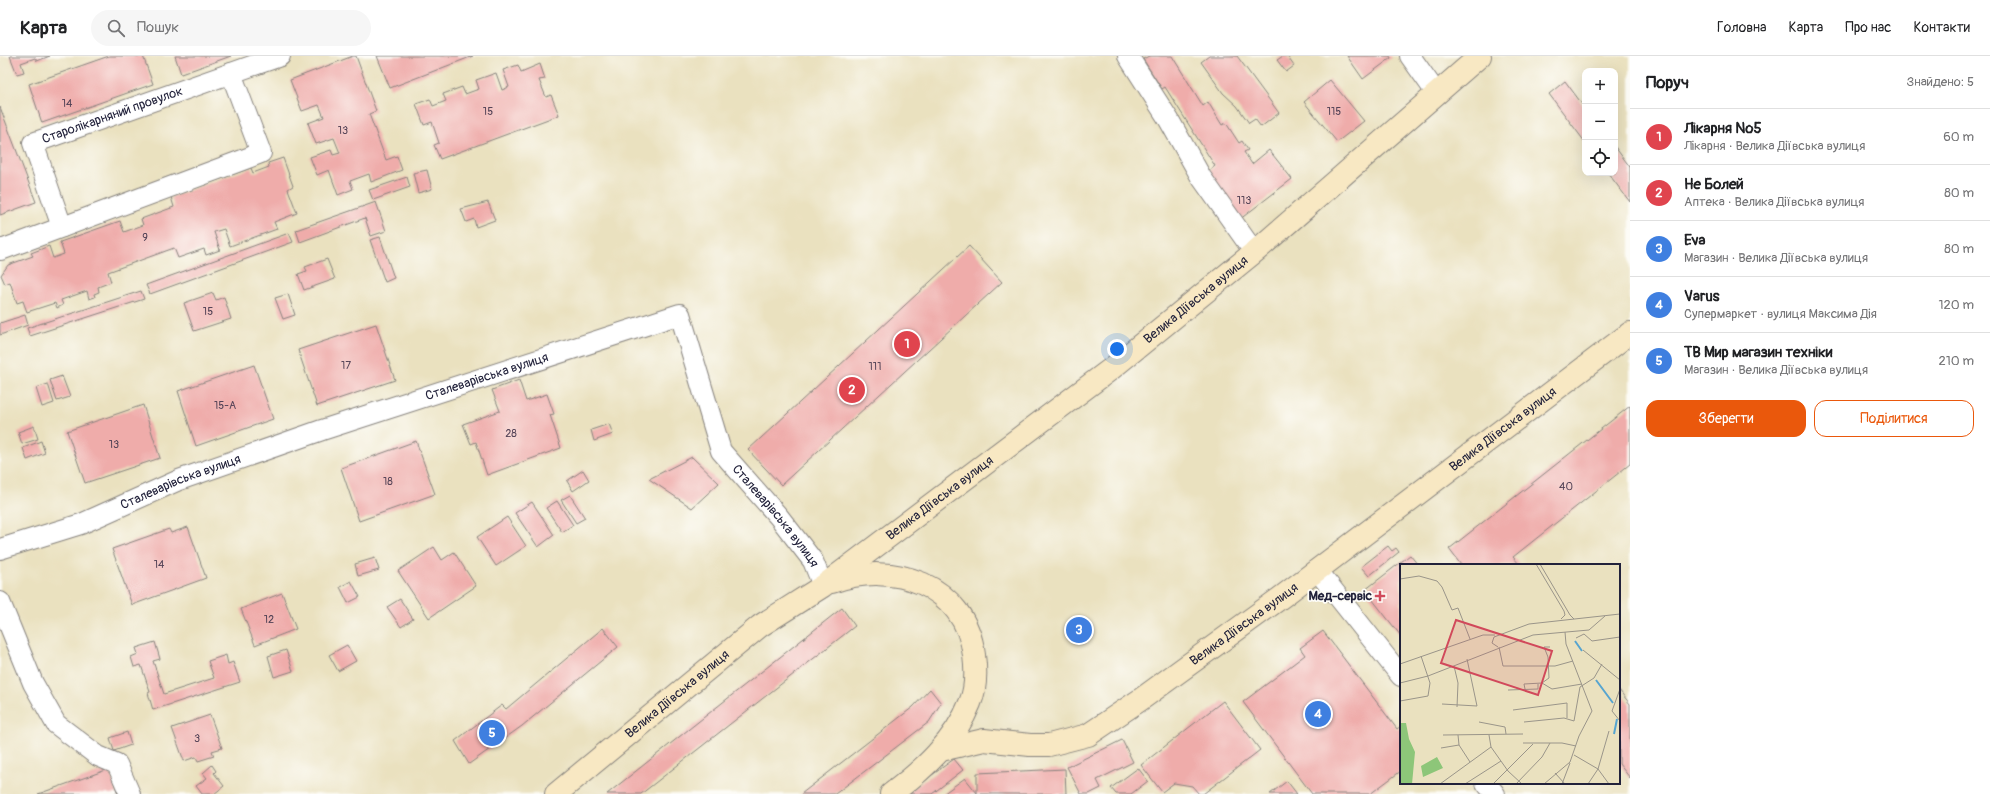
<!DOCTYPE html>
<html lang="uk">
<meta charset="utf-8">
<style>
body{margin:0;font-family:Pangolin,sans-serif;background:#f6f6f6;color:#202124}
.controls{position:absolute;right:12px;top:12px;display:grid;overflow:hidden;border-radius:8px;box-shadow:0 4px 16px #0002}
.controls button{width:36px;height:36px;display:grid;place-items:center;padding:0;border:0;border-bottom:1px solid #e0e0e0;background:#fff;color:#202124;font:20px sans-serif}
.you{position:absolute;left:1117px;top:293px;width:14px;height:14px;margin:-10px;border:3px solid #fff;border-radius:50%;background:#1a73e8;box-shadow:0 0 0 6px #1a73e833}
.badge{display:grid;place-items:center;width:26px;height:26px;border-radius:50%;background:#ea580c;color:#fff;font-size:13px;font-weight:700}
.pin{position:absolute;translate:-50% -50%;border:2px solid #fff;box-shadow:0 1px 4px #0006}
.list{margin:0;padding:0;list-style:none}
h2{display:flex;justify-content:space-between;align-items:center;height:52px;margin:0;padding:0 16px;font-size:17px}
h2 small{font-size:13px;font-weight:400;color:#757577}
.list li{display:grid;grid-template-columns:26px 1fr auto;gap:12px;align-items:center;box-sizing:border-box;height:56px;padding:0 16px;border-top:1px solid #e0e0e0}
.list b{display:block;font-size:15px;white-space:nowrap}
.list p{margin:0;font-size:13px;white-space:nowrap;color:#757577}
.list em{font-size:13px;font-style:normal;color:#757577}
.actions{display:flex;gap:8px;padding:12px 16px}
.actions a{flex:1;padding:9px 0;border:1px solid #ea580c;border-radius:12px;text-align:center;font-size:14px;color:#ea580c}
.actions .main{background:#ea580c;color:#fff}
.icon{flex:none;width:22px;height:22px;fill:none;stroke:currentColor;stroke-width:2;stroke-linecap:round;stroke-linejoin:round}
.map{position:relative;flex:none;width:1630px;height:738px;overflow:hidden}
header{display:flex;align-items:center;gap:24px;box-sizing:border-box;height:56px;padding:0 20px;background:#fff;border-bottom:1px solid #e0e0e0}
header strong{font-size:19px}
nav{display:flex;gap:22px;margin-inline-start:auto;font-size:14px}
.search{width:280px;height:36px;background:#f6f6f6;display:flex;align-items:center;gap:10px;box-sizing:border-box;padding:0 14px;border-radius:22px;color:#757577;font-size:15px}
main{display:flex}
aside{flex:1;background:#fff}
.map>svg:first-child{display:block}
.building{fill:#efacaa}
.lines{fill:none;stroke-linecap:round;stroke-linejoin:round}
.street-casing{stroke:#86827d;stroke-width:22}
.secondary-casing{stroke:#86827d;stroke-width:24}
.street{stroke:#fff;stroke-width:20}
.secondary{stroke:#f8e8c3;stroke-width:22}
.poi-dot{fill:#d1495b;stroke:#fdfcf7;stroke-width:1.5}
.labels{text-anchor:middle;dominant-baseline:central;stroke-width:3.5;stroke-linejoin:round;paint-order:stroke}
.number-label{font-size:11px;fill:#554457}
.street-label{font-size:13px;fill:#22223b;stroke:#fdfcf7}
.poi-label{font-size:13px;font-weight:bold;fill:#22223b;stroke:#fdfcf7;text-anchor:end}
.inset-river{fill:none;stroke:#57a5d0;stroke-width:2}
.inset-road{fill:none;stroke:#9a958a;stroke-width:1}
.view{fill:#d1495b;fill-opacity:0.15;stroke:#d1495b;stroke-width:2}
.inset-edge{fill:none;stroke:#22223b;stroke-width:2}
</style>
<header>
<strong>Карта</strong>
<div class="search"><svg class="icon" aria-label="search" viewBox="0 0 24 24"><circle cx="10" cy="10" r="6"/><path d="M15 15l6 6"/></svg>Пошук</div>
<nav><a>Головна</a><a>Карта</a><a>Про нас</a><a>Контакти</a></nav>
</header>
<main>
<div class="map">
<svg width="1630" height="738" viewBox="0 0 1630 738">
<rect width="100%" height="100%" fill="#fdfcf7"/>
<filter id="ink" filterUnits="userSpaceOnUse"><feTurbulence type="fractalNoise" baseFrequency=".025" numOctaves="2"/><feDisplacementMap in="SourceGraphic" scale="8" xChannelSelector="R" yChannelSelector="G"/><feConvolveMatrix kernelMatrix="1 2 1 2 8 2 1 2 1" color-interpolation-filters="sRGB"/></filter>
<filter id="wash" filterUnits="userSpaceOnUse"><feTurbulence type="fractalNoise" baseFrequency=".012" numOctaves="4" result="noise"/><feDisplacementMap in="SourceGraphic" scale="16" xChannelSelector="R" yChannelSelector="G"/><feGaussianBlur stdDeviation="0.9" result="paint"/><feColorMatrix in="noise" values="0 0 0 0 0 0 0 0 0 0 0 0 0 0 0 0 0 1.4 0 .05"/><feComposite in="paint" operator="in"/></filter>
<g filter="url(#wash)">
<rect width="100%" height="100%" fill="#eae1bf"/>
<g id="blocks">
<!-- building -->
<g class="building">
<path d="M 10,0 L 50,0 L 37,5 L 35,2 L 21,7 L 24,16 L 17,18 Z"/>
<path d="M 109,0 L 143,0 L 153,28 L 42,67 L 29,28 Z"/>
<path d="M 175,0 L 231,0 L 181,18 Z"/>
<path d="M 353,0 L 356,0 L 376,55 L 369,58 L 386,104 L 397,100 L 402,114 L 371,126 L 369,118 L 350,125 L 353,133 L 338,139 L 329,114 L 317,119 L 310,101 L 331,94 L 333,99 L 340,97 L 334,82 L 316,88 L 308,67 L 324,61 L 319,49 L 302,55 L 290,24 Z"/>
<path d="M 377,0 L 473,0 L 390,32 Z"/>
<path d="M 1149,0 L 1172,0 L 1203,50 L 1208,46 L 1222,69 L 1226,67 L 1239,87 L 1242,85 L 1248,94 L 1244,96 L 1252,108 L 1269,94 L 1292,123 L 1239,164 L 1204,119 L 1215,110 L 1165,31 L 1162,33 L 1143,3 Z"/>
<path d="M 1209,0 L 1237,0 L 1279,57 L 1261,71 L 1255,63 L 1249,67 L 1237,50 L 1223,37 L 1201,6 Z"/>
<path d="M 1283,0 L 1287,0 L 1294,10 L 1286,16 L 1277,4 Z"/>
<path d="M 1347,0 L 1390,0 L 1391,2 L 1363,23 Z"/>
<path d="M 540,8 L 545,23 L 539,24 L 546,41 L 551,39 L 559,59 L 440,103 L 434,89 L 439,87 L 432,66 L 424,69 L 416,48 L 430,43 L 433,50 L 446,45 L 443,38 L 462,31 L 465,38 L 479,33 L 476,24 L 496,17 L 502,34 L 509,31 L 503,14 L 518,9 L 521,16 Z"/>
<path d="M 1330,24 L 1364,65 L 1337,86 L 1304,46 Z"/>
<path d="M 1565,25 L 1585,52 L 1585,86 L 1549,38 Z"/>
<path d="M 0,51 L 36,146 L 0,159 Z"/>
<path d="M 1615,91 L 1630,111 L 1630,146 L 1608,117 L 1615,117 Z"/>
<path d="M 283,102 L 293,130 L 288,133 L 297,157 L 274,166 L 277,173 L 230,190 L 224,173 L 214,176 L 220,194 L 206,199 L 204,193 L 178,202 L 174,192 L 108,216 L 111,226 L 98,231 L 99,236 L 94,238 L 95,241 L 89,243 L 87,235 L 61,244 L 63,249 L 57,252 L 55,247 L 27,256 L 23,245 L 17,247 L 10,226 L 5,228 L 1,219 L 8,209 L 33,200 L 31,197 L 49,190 L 53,202 L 64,198 L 60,186 L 120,165 L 124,176 L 143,169 L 141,163 L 174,151 L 171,141 L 251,112 L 253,117 L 269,111 L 268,107 Z"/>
<path d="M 427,114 L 432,133 L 418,137 L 413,117 Z"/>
<path d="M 407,121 L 410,131 L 373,144 L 369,134 Z"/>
<path d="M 376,146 L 386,175 L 371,180 L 365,162 L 300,186 L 296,174 Z"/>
<path d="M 488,146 L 495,164 L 476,171 L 474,163 L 466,166 L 461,153 Z"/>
<path d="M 289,177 L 293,186 L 150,238 L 146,229 Z"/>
<path d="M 380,181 L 394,222 L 385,226 L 370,184 Z"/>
<path d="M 969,190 L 1002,226 L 781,429 L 748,394 Z"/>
<path d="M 327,203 L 335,223 L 304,234 L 298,218 L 307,215 L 305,211 Z"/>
<path d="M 141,235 L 144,243 L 30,280 L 27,272 Z"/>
<path d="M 213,237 L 216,244 L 224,241 L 231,263 L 194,275 L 184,247 Z"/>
<path d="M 288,238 L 295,259 L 283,263 L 275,242 Z"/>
<path d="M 25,259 L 28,269 L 0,279 L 0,267 Z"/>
<path d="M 376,268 L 395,324 L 317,350 L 298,294 Z"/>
<path d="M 254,309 L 273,363 L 196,390 L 178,335 Z"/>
<path d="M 62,320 L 70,341 L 57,345 L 50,324 Z"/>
<path d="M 519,324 L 526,345 L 547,338 L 554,358 L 550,359 L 561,392 L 487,419 L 476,386 L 471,388 L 463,368 L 500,355 L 492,334 Z"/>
<path d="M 48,328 L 54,347 L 42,351 L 36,332 Z"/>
<path d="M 143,349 L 160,402 L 85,427 L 67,375 Z"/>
<path d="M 1630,350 L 1630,408 L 1513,501 L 1520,509 L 1461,509 L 1449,493 Z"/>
<path d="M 609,368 L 613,378 L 594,385 L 591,374 Z"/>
<path d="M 34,370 L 38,383 L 22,388 L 18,376 Z"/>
<path d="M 41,385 L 45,397 L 27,404 L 23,392 Z"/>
<path d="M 416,385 L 435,438 L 359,465 L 341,412 Z"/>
<path d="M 692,401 L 719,427 L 692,452 L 649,423 Z"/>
<path d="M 583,414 L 589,424 L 573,435 L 567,425 Z"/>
<path d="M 570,439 L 585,462 L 576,467 L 561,444 Z"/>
<path d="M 557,445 L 573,469 L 562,476 L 546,452 Z"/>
<path d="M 532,446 L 554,479 L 538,491 L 515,457 Z"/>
<path d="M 507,461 L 526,490 L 496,510 L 477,481 Z"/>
<path d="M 188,471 L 206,522 L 132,549 L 112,493 L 169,473 L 171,477 Z"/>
<path d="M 1388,490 L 1392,495 L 1396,492 L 1399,496 L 1369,520 L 1361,511 Z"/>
<path d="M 434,491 L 442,504 L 454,496 L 476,530 L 429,562 L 398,515 Z"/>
<path d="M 1410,499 L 1418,509 L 1401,509 L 1401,580 L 1365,534 Z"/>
<path d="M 375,502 L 379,514 L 358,520 L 355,508 Z"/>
<path d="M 351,525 L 360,541 L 348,547 L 340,531 Z"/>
<path d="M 282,537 L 296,573 L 255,589 L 241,553 Z"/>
<path d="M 400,543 L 413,563 L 401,571 L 387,551 Z"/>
<path d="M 842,552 L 855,570 L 641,738 L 607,738 Z"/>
<path d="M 603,572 L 618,591 L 522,670 L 469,708 L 455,685 L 502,649 L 506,653 Z"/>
<path d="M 1323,575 L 1397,673 L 1401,670 L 1401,715 L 1370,738 L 1312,738 L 1243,646 L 1305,599 L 1300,592 Z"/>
<path d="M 155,586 L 160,603 L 153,605 L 164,638 L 214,622 L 208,605 L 226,599 L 228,608 L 233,606 L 240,626 L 153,654 L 148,637 L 150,636 L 141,609 L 134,611 L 131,601 L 138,598 L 136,592 Z"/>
<path d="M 347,589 L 356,605 L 338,615 L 329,599 Z"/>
<path d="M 286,594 L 293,615 L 274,621 L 268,600 Z"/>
<path d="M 930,633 L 941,647 L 929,666 L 835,738 L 801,738 L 913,651 Z"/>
<path d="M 1619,634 L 1630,648 L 1630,722 L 1619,708 Z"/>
<path d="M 1223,645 L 1260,694 L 1203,738 L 1199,738 L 1192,730 L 1174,727 L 1162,736 L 1141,709 Z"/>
<path d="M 210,659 L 222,692 L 212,695 L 214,700 L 198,705 L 196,701 L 184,705 L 172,672 Z"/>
<path d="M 127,676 L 131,689 L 114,695 L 110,682 Z"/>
<path d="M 1122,684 L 1133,706 L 1097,724 L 1101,732 L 1089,738 L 1081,738 L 1067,711 Z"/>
<path d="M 954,703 L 963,714 L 932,738 L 906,738 Z"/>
<path d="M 212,709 L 216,715 L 214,717 L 224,730 L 214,738 L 202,738 L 196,730 L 207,722 L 203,717 Z"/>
<path d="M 1138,712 L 1148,725 L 1131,738 L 1116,738 L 1111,732 Z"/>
<path d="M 109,713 L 118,738 L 38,738 Z"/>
<path d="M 1065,713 L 1066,738 L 943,738 L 965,722 L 977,737 L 977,717 Z"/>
<path d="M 1287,725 L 1297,738 L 1270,738 Z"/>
</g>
</g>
</g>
<g filter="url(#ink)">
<use href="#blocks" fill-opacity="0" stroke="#86827d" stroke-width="1"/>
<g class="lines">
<defs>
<g id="street">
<path d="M 1128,0 L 1169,64 L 1201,121 L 1247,186 L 1257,194"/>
<path d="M 1410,0 L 1437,38"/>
<path id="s1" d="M 62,171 L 33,87 L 280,0"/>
<path d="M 0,193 L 1,194 L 261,97 L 231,17"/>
<path id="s2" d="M 0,493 L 81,468 L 179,424 L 322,374 L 680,258 L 721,395 L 779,461 L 813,505 L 823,530"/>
<path d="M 1317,514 L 1401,620"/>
<path d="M 0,546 L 33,627 L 56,668 L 98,700 L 117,708 L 130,738"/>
<path d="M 1486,727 L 1495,738"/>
</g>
<g id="secondary">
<path d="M 832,526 C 893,504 965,528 974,599 C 976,614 976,633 970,647 C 955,685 923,714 891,738"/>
<path id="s3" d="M 941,694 L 984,684 L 1030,689 L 1049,689 L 1088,679 L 1140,644 L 1283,540 L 1630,277"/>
<path id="s4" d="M 556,738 L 760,570 L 823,530 L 1111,313 L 1257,194 L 1480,0"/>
</g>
</defs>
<!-- street casing -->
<use href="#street" class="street-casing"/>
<!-- secondary casing -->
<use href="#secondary" class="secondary-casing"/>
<!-- street -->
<use href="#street" class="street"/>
<!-- secondary -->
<use href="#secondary" class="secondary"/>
</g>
</g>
<!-- markers -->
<path class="poi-dot" d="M1378 534h4v4h4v4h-4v4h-4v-4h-4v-4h4z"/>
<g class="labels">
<!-- number labels -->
<g class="number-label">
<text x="67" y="47">14</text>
<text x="488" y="55">15</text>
<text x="1334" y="55">115</text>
<text x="343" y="74">13</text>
<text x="1244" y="144">113</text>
<text x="145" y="181">9</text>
<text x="208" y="255">15</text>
<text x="346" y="309">17</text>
<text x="875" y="310">111</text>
<text x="225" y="349">15-А</text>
<text x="511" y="377">28</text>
<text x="114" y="388">13</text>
<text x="388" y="425">18</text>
<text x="1566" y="430">40</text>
<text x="159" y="508">14</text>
<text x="269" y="563">12</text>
<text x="197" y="682">3</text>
</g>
<!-- street labels -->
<g class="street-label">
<text stroke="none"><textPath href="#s1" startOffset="173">Старолікарняний провулок</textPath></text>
<text stroke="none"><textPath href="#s4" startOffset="809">Велика Діївська вулиця</textPath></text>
<text stroke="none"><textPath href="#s2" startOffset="517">Сталеварівська вулиця</textPath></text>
<text stroke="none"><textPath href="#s3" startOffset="665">Велика Діївська вулиця</textPath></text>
<text stroke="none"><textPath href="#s2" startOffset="193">Сталеварівська вулиця</textPath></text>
<text stroke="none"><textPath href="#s4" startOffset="485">Велика Діївська вулиця</textPath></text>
<text stroke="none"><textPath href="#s2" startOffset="948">Сталеварівська вулиця</textPath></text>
<text stroke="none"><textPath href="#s3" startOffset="341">Велика Діївська вулиця</textPath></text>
<text stroke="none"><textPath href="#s4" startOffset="157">Велика Діївська вулиця</textPath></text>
</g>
<!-- poi labels -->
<g class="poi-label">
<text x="1372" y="540">Мед-сервіс</text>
</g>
</g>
<!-- overview -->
<g transform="translate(1400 508)">
<rect width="220" height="220" fill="#eae1bf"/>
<path d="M 0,159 L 6,159 L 9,175 L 15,188 L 12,220 L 0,220 ZM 37,193 L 43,204 L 23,213 L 21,202 Z" fill="#8dc679"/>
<path class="inset-river" d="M 175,77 L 182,87M 196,116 L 213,139M 214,170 L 217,155"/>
<path class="inset-road" d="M 136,0 L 164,47 L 165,51 L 161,55M 140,0 L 170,51 L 174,55M 0,15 L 19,12 L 37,17 L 42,23 L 52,46 L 58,44 L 70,75M 176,74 L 184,70 L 192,77 L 220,73M 98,83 L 92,79 L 94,73 L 129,60 L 220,50M 99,83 L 103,102 L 155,102 L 173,97M 183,86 L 220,116M 0,100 L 83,71 L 95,71M 54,102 L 58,119 L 57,143M 0,119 L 28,112 L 133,71 L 189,66 L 205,52M 142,119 L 149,114 L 148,93 L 144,83 L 150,83M 125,125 L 124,120 L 142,119 L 152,125 L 182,120M 220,125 L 212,147 L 220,157M 108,126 L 138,125 L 138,120M 0,137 L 28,132 L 30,119 L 21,92M 42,140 L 77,142 L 67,95M 113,146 L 167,139 L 167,154M 79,158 L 105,163 L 106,170M 124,158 L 164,154 L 174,157 L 180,123 L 194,114 L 202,100M 43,171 L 123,170M 58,171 L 59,181 L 70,198M 89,171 L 91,183 L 108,207 L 122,220M 123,179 L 162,179 L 176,182M 41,184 L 59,181M 174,191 L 198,205 L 209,220M 155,209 L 165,220M 40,220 L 91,183M 65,220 L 101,197M 93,220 L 133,180M 116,220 L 142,193 L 150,179M 144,220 L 170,198 L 179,172 L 192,147 L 166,80 L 165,68M 162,220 L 170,199M 188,220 L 198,205 L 209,167"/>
<path class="view" d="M 56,56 L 152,87 L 138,131 L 41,99 Z"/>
<rect width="220" height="220" class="inset-edge"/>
</g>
</svg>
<div class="controls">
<button>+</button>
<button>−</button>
<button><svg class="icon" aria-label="locate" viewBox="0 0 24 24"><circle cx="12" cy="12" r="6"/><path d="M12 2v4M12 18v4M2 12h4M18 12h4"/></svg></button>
</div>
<div class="you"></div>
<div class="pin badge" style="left:907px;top:288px;background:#e0444e">1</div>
<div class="pin badge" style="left:852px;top:334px;background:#e0444e">2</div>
<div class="pin badge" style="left:1079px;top:574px;background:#3f7fe0">3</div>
<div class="pin badge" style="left:1318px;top:658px;background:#3f7fe0">4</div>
<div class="pin badge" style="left:492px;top:677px;background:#3f7fe0">5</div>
</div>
<aside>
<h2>Поруч<small>Знайдено: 5</small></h2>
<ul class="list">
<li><span class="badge" style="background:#e0444e">1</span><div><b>Лікарня №5</b><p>Лікарня · Велика Діївська вулиця</p></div><em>60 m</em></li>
<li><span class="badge" style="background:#e0444e">2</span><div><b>Не Болей</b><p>Аптека · Велика Діївська вулиця</p></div><em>80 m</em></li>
<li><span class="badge" style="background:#3f7fe0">3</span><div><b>Eva</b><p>Магазин · Велика Діївська вулиця</p></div><em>80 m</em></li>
<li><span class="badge" style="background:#3f7fe0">4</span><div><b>Varus</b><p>Супермаркет · вулиця Максима Дія</p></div><em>120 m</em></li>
<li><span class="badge" style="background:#3f7fe0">5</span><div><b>ТВ Мир магазин техніки</b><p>Магазин · Велика Діївська вулиця</p></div><em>210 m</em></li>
</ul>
<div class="actions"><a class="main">Зберегти</a><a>Поділитися</a></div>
</aside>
</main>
